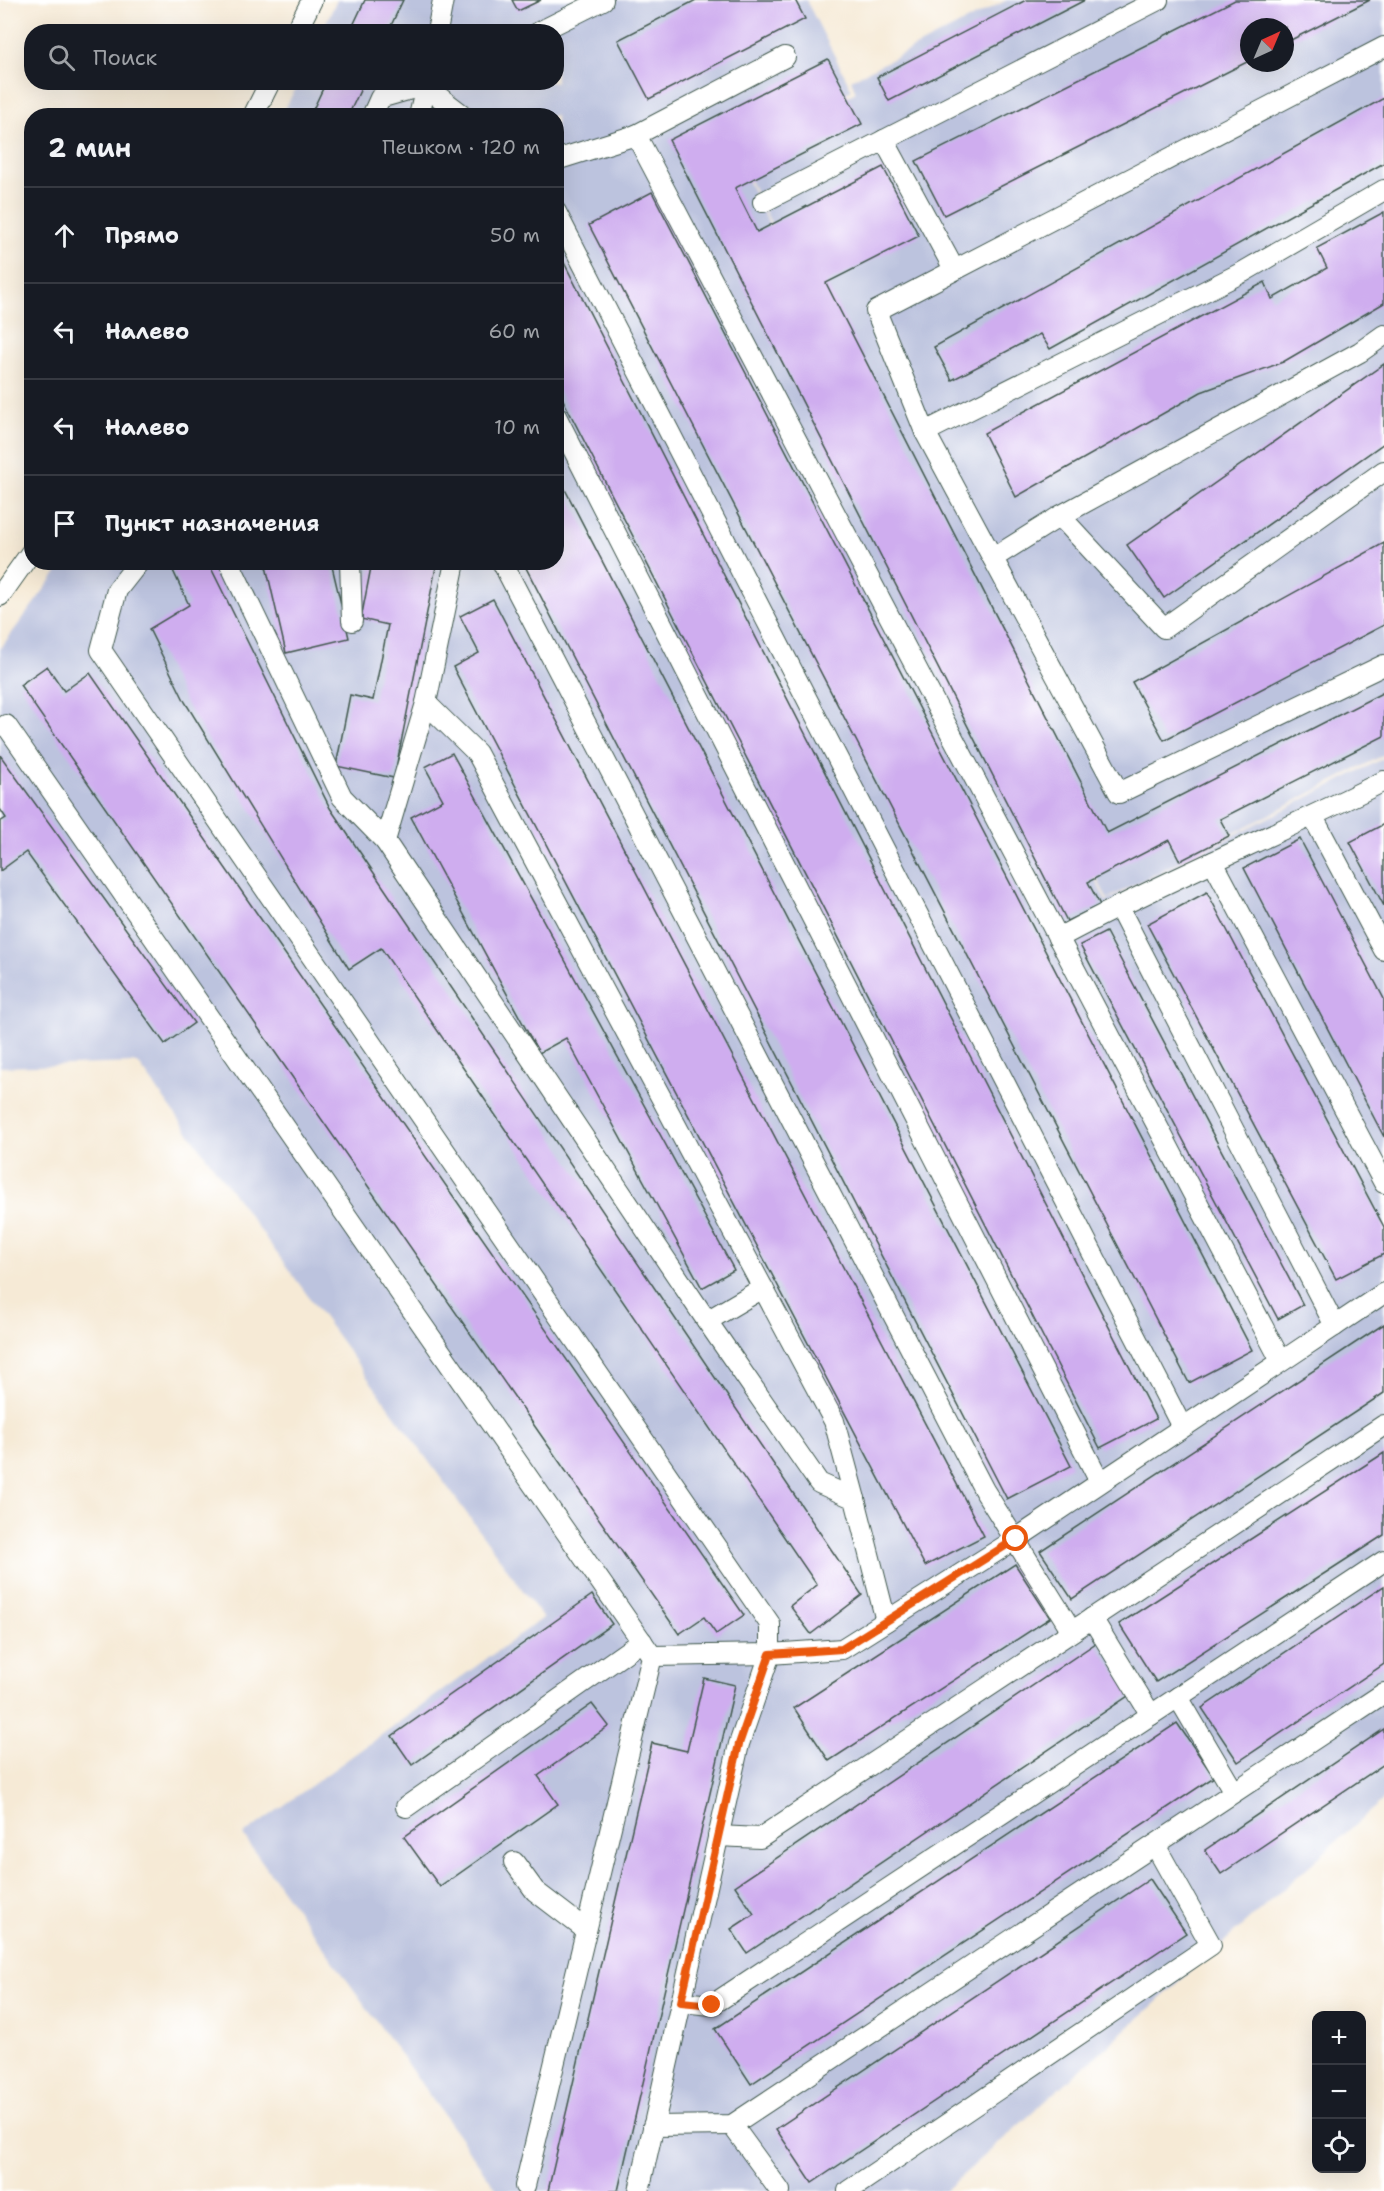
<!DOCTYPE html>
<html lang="ru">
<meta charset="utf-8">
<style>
body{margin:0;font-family:"Shantell Sans",sans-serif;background:#20242c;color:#f1f3f6}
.controls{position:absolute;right:18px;bottom:18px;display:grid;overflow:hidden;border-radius:12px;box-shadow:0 6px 24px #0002}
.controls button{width:54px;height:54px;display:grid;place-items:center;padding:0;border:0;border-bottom:2px solid #363941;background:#171b24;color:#f1f3f6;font:30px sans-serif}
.compass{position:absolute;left:1240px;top:18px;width:54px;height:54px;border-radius:50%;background:#171b24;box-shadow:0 6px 24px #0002;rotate:44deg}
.stop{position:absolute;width:18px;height:18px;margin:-14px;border:4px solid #ea580c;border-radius:50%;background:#fff}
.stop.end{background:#ea580c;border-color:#fff;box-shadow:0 2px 6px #0008}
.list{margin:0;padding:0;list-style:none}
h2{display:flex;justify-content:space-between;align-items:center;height:78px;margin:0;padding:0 24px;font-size:26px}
h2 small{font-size:20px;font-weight:400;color:#9ea1a6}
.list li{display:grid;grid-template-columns:39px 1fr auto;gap:18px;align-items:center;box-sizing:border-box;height:96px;padding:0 24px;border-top:2px solid #363941}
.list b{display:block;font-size:22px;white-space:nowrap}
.list em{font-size:20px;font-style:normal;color:#9ea1a6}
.icon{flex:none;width:33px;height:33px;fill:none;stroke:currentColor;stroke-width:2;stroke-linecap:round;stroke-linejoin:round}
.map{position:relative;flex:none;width:1384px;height:2191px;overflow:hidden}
.search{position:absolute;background:#171b24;box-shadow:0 6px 24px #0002;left:24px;top:24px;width:540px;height:66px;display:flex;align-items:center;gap:15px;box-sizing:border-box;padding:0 21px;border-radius:24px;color:#9ea1a6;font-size:22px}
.panel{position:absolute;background:#171b24;box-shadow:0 6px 24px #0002;left:24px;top:108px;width:540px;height:462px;border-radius:24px}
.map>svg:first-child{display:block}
.industrial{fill:#bcc3de;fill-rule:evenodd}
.building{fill:#cfadef}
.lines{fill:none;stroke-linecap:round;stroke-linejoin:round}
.service-casing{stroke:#3f574c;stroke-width:22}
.service{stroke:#fff;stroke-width:20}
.route{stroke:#ea580c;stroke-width:8}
</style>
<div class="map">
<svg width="1384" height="2191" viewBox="0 0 1384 2191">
<rect width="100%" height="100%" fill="#fff"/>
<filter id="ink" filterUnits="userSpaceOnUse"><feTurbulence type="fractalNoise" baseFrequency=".0167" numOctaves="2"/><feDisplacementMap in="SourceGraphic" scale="12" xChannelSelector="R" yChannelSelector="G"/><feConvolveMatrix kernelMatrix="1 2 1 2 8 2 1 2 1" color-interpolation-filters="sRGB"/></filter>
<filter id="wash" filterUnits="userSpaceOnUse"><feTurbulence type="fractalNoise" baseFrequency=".008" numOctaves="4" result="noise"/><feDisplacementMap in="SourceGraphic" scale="24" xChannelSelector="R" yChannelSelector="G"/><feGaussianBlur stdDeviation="1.35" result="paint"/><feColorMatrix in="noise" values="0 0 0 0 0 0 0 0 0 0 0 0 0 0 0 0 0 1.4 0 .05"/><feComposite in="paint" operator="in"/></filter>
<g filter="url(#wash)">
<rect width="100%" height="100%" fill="#f6ead6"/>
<!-- industrial -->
<g class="industrial">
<path d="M 337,0 L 806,0 L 852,90 L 733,151 L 1106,901 L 1384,758 L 1384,1799 L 945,2191 L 498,2191 L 243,1835 L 543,1618 L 138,1063 L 0,1067 L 0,649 L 64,563 L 556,562 L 556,116 L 282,115 L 298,83 L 556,82 L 556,32 L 322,31 Z"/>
<path d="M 1007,0 L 1384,0 L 1384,755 L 1107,899 L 736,153 L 856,92 L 851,80 ZM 1249,27 L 1285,27 L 1285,63 L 1249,63 Z"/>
</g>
<g id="blocks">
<!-- building -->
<g class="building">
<path d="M 365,0 L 403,0 L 388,32 L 350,32 Z"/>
<path d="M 512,0 L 541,0 L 518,11 Z"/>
<path d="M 696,0 L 795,0 L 805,19 L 649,99 L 618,40 Z"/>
<path d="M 1026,0 L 1085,0 L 889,101 L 877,77 Z"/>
<path d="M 1235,0 L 1370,0 L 1285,43 L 1285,27 L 1249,27 L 1249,61 L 944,215 L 916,161 Z"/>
<path d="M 828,59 L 862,124 L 735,188 L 757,232 L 883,167 L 919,236 L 826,283 L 1107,833 L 1384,692 L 1384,736 L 1220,819 L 1229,836 L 1180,861 L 1169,840 L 1088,882 L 1100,905 L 1067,921 L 669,140 Z"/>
<path d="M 326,82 L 364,82 L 348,116 L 310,116 Z"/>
<path d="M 1384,98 L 1384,163 L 1050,349 L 1040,334 L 952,380 L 934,347 Z"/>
<path d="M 652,192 L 1252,1350 L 1189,1383 L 589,225 Z"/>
<path d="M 1384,212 L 1384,303 L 1283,362 L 1201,392 L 1016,497 L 984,433 L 1265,282 L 1272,299 L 1327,268 L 1317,248 Z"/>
<path d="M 556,247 L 1156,1419 L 1100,1448 L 556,386 Z"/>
<path d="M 1384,364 L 1384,443 L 1164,598 L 1127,545 Z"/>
<path d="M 556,472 L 1071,1466 L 1007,1499 L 523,562 L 556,562 Z"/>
<path d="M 1384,543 L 1384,625 L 1164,740 L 1132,682 Z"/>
<path d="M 169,562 L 208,562 L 330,808 L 862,1595 L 811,1634 L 790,1606 L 817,1585 L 381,948 L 349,969 L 185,702 L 149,629 L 189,605 Z"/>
<path d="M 265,562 L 331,562 L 349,638 L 286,653 Z"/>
<path d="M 372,562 L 437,562 L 394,778 L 336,766 L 350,695 L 373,700 L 388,625 L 361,619 Z"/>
<path d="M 493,599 L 984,1536 L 925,1566 L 453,667 L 479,653 L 460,616 Z"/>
<path d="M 47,666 L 64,691 L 90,673 L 744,1615 L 716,1634 L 704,1617 L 679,1634 L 20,685 Z"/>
<path d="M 452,753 L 734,1270 L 702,1288 L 566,1038 L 539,1053 L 411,817 L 443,800 L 425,767 Z"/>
<path d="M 0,755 L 194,1023 L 165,1044 L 26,852 L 0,871 L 0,822 L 6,818 L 0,809 Z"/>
<path d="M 1384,824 L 1384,906 L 1350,842 Z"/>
<path d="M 1300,839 L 1384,999 L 1384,1137 L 1244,868 Z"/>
<path d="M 1207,892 L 1384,1227 L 1384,1254 L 1336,1279 L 1147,924 Z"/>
<path d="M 1106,932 L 1303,1305 L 1278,1319 L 1080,945 Z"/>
<path d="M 1384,1324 L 1384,1393 L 1072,1599 L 1040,1551 Z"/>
<path d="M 1384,1453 L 1384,1535 L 1156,1682 L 1119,1624 Z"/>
<path d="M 1015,1564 L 1050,1618 L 829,1761 L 794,1708 Z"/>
<path d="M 1384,1586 L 1384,1664 L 1238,1762 L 1202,1708 Z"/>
<path d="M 592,1595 L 612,1624 L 412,1765 L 392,1736 Z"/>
<path d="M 1096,1643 L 1131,1694 L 747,1953 L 731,1929 L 754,1914 L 735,1886 Z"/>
<path d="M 704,1678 L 735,1685 L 618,2191 L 548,2191 L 652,1743 L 687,1751 Z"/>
<path d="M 592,1704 L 609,1726 L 538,1776 L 558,1804 L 440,1887 L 404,1837 Z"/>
<path d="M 1177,1723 L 1214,1777 L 751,2084 L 715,2029 Z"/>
<path d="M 1384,1729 L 1384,1764 L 1221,1874 L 1205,1850 Z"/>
<path d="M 1150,1879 L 1186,1933 L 812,2183 L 776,2129 Z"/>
</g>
</g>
</g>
<g filter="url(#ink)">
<use href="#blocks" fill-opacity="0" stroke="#3f574c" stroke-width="1.5"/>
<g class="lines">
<defs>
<g id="service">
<path d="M 296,32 L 312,0"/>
<path d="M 437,32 L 443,0"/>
<path d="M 539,32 L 603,0"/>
<path d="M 1384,47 L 876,311 L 925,432 L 1119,793 L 1384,665"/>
<path d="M 426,87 L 464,116"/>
<path d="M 253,116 L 270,82"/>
<path d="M 372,116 L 380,98 L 436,82"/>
<path d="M 419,116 L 427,82"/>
<path d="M 636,135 L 785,57"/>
<path d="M 884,140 L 954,269"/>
<path d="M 556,160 L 636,135 L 1281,1361"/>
<path d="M 763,202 L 1158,0"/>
<path d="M 556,212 L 1182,1427"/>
<path d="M 556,416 L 1100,1482"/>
<path d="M 925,432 L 1243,272 L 1384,190"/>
<path d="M 1060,516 L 1164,628 L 1384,471"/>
<path d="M 993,558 L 1060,516 L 1360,352 L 1384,335"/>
<path d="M 139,562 L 117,590 L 101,650 L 770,1624 L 770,1654 L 739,1744 L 639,2191"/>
<path d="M 229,562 L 342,797 L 385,841 L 707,1321 L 819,1483 L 855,1499 L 886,1621"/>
<path d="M 350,562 L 352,621"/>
<path d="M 502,562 L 984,1490 L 1072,1631"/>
<path d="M 0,596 L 32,551"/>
<path d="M 426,703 L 477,753 L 834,1421 L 855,1499"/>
<path d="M 6,725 L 652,1656 L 525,2186"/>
<path d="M 1313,817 L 1384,950"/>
<path d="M 385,841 L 426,703 L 455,562"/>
<path d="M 1213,862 L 1384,1183"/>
<path d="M 1118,906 L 1335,1326"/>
<path d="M 1058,938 C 1164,881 1276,835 1384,781"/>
<path d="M 707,1321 L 763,1288"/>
<path d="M 1092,1618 L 1151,1715"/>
<path d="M 652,1656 L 770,1654 L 842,1649 L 1016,1539 L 1384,1293"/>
<path d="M 1178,1697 L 1234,1792"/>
<path d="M 406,1807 L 642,1641"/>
<path d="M 718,1836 L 760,1838 L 1384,1425"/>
<path d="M 514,1862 L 535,1891 L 586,1930"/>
<path d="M 681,2002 L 712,2005 L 1384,1561"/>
<path d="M 732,2125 L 780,2191"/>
<path d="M 653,2126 L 732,2125 L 1384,1693"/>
<path d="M 848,2191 L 1211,1945 L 1155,1845"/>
</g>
</defs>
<!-- service casing -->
<use href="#service" class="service-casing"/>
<!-- service -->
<use href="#service" class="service"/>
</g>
</g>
<g class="lines" filter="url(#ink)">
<!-- route -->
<path class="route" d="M 712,2005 L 681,2002 L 739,1744 L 770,1654 L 842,1649 L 1016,1539"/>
</g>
</svg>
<div class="controls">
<button>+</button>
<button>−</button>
<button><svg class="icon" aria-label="locate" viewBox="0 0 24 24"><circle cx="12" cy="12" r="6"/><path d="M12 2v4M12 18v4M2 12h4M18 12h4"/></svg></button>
</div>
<svg class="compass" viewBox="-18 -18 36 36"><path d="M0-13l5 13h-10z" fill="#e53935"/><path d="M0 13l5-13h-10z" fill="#9ea1a6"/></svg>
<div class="stop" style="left:1016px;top:1539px"></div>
<div class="stop end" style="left:712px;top:2005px"></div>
<div class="search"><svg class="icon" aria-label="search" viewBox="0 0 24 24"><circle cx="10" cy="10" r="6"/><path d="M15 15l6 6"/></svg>Поиск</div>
<section class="panel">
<h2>2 мин<small>Пешком · 120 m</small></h2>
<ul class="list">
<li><svg class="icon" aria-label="ahead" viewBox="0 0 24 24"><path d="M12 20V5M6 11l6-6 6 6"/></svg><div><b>Прямо</b></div><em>50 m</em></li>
<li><svg class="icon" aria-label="left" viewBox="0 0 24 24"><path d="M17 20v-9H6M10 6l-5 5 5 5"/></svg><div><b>Налево</b></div><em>60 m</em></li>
<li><svg class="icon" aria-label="left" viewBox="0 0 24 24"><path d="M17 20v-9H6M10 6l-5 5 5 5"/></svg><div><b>Налево</b></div><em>10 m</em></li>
<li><svg class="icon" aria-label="arrive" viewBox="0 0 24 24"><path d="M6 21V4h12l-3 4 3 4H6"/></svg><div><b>Пункт назначения</b></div></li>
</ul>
</section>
</div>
